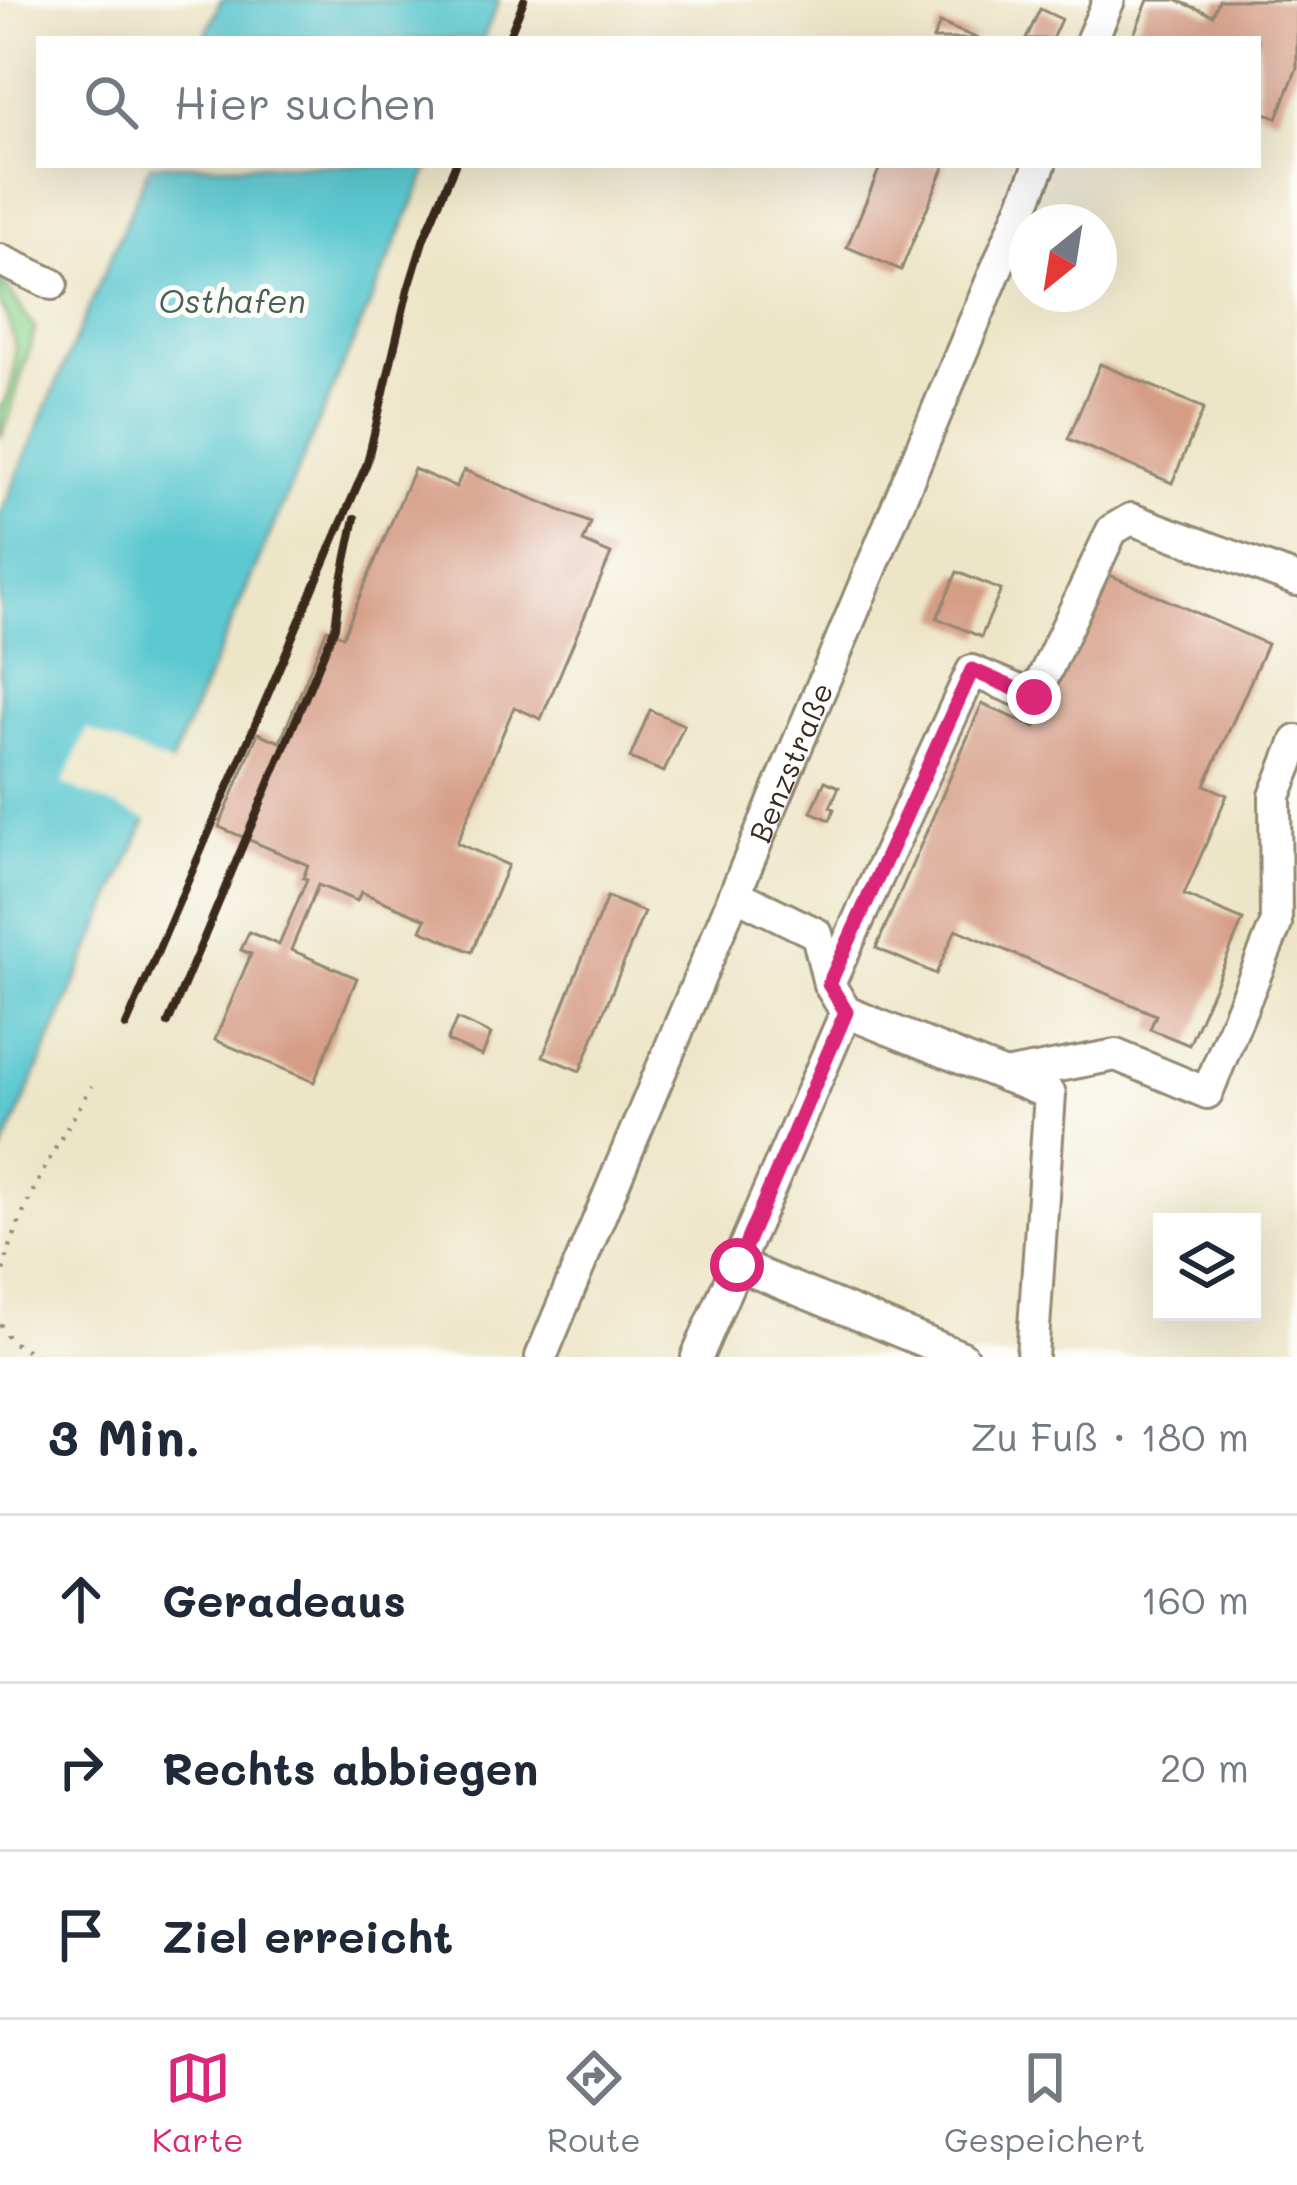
<!DOCTYPE html>
<html lang="de">
<meta charset="utf-8">
<style>
body{margin:0;font-family:Mali,sans-serif;background:#f6f6f7;color:#1f2937}
.controls{position:absolute;right:36px;bottom:36px;display:grid;overflow:hidden;border-radius:0px;box-shadow:0 12px 48px #0002}
.controls button{width:108px;height:108px;display:grid;place-items:center;padding:0;border:0;border-bottom:3px solid #e0e1e3;background:#fff;color:#1f2937;font:60px sans-serif}
.compass{position:absolute;left:1009px;top:204px;width:108px;height:108px;border-radius:50%;background:#fff;box-shadow:0 12px 48px #0002;rotate:210deg}
.stop{position:absolute;width:36px;height:36px;margin:-27px;border:9px solid #db2777;border-radius:50%;background:#fff}
.stop.end{background:#db2777;border-color:#fff;box-shadow:0 3px 12px #0008}
.list{margin:0;padding:0;list-style:none}
h2{display:flex;justify-content:space-between;align-items:center;height:156px;margin:0;padding:0 48px;font-size:51px}
h2 small{font-size:39px;font-weight:400;color:#747a83}
.list li{display:grid;grid-template-columns:78px 1fr auto;gap:36px;align-items:center;box-sizing:border-box;height:168px;padding:0 48px;border-top:3px solid #e0e1e3}
.list b{display:block;font-size:45px;white-space:nowrap}
.list em{font-size:39px;font-style:normal;color:#747a83}
.icon{flex:none;width:66px;height:66px;fill:none;stroke:currentColor;stroke-width:2;stroke-linecap:round;stroke-linejoin:round}
.map{position:relative;flex:none;width:1297px;height:1357px;overflow:hidden}
.search{position:absolute;background:#fff;box-shadow:0 12px 48px #0002;left:36px;right:36px;top:36px;height:132px;display:flex;align-items:center;gap:30px;box-sizing:border-box;padding:0 42px;border-radius:0px;color:#747a83;font-size:45px}
.sheet{height:660px;background:#fff}
nav{display:flex;justify-content:space-around;align-items:center;box-sizing:border-box;height:168px;border-top:3px solid #e0e1e3;background:#fff;font-size:33px;color:#747a83}
nav a{display:grid;justify-items:center;gap:6px}
nav .on{color:#db2777}
.map>svg:first-child{display:block}
.green{fill:#8ed58f;stroke:#648056;stroke-width:3}
.water{fill:#5bc8d0;stroke:#4b7977;stroke-width:3}
.pier{fill:#ede5c7}
.building{fill:#d59c86}
.lines{fill:none;stroke-linecap:round;stroke-linejoin:round}
.minor-casing{stroke:#948872;stroke-width:36}
.path{stroke:#948872;stroke-width:4.5;stroke-dasharray:3 9;stroke-linecap:butt}
.minor{stroke:#fff;stroke-width:30}
.rail{stroke:#3b2a1e;stroke-width:8}
.route{stroke:#db2777;stroke-width:15}
.labels{text-anchor:middle;dominant-baseline:central;stroke-width:10;stroke-linejoin:round;paint-order:stroke}
.street-label{font-size:30px;fill:#3b2a1e;stroke:#fdfcf7}
.water-label{font-size:33px;font-style:italic;fill:#46615c;stroke:#fdfcf7}
</style>
<div class="map">
<svg width="1297" height="1357" viewBox="0 0 1297 1357">
<rect width="100%" height="100%" fill="#fdfcf7"/>
<filter id="ink" filterUnits="userSpaceOnUse"><feTurbulence type="fractalNoise" baseFrequency=".00833" numOctaves="2"/><feDisplacementMap in="SourceGraphic" scale="24" xChannelSelector="R" yChannelSelector="G"/><feConvolveMatrix kernelMatrix="1 2 1 2 8 2 1 2 1" color-interpolation-filters="sRGB"/></filter>
<filter id="wash" filterUnits="userSpaceOnUse"><feTurbulence type="fractalNoise" baseFrequency=".004" numOctaves="4" result="noise"/><feDisplacementMap in="SourceGraphic" scale="48" xChannelSelector="R" yChannelSelector="G"/><feGaussianBlur stdDeviation="2.7" result="paint"/><feColorMatrix in="noise" values="0 0 0 0 0 0 0 0 0 0 0 0 0 0 0 0 0 1.4 0 .05"/><feComposite in="paint" operator="in"/></filter>
<g filter="url(#wash)">
<rect width="100%" height="100%" fill="#ede5c7"/>
<!-- green -->
<path class="green" d="M 0,277 L 35,329 L 8,421 L 0,438 L 0,408 L 8,397 L 14,372 L 15,346 L 8,318 L 0,305 Z"/>
<!-- water -->
<g class="water">
<path d="M 221,0 L 499,0 L 483,39 L 204,39 Z"/>
<path d="M 150,165 L 430,165 L 0,1157 L 0,516 Z"/>
</g>
<!-- pier -->
<path class="pier" d="M 87,729 L 176,767 L 152,822 L 63,784 Z"/>
<g id="blocks">
<!-- building -->
<g class="building">
<path d="M 1148,0 L 1176,0 L 1213,15 L 1219,0 L 1297,0 L 1297,68 L 1277,118 L 1258,110 L 1258,39 L 1132,39 Z"/>
<path d="M 1040,9 L 1061,19 L 1052,39 L 1026,39 Z"/>
<path d="M 940,23 L 979,39 L 933,39 Z"/>
<path d="M 881,165 L 945,165 L 901,270 L 847,247 Z"/>
<path d="M 1100,364 L 1204,408 L 1172,483 L 1068,439 Z"/>
<path d="M 414,469 L 456,487 L 464,470 L 591,523 L 583,542 L 611,554 L 541,719 L 514,707 L 457,843 L 508,865 L 472,952 L 421,930 L 426,919 L 361,892 L 357,901 L 318,885 L 291,950 L 357,978 L 314,1082 L 215,1040 L 251,954 L 241,950 L 249,932 L 279,945 L 307,879 L 303,878 L 308,865 L 219,827 L 258,733 L 280,742 L 327,629 L 343,636 Z"/>
<path d="M 957,572 L 1001,590 L 981,637 L 937,618 Z"/>
<path d="M 1103,572 L 1267,644 L 1205,785 L 1227,795 L 1184,895 L 1243,920 L 1189,1045 L 1150,1029 L 1156,1015 L 956,929 L 936,974 L 876,948 L 982,704 L 1035,727 Z"/>
<path d="M 650,710 L 684,725 L 664,772 L 630,758 Z"/>
<path d="M 825,781 L 839,787 L 830,807 L 834,809 L 830,820 L 811,812 Z"/>
<path d="M 607,897 L 644,912 L 580,1071 L 543,1056 Z"/>
<path d="M 457,1019 L 491,1034 L 482,1056 L 447,1041 Z"/>
</g>
</g>
</g>
<g filter="url(#ink)">
<use href="#blocks" fill-opacity="0" stroke="#948872" stroke-width="3"/>
<g class="lines">
<defs>
<g id="minor">
<path d="M 1092,39 L 1109,0"/>
<path d="M 0,260 L 52,284"/>
<path d="M 735,894 L 817,934 L 829,984 L 846,1012 L 1050,1094 L 1032,1357"/>
<path d="M 829,984 L 972,671 L 1034,697 L 1112,530 L 1131,519 L 1297,580"/>
<path d="M 1005,1076 L 1116,1055 L 1207,1093 L 1276,924 L 1275,796 L 1297,741"/>
<path d="M 737,1265 L 962,1357"/>
<path id="s1" d="M 541,1357 L 1040,165"/>
<path d="M 697,1357 L 846,1012"/>
</g>
</defs>
<!-- minor casing -->
<use href="#minor" class="minor-casing"/>
<!-- path -->
<g class="path">
<path d="M 0,1282 C 17,1211 55,1147 92,1086"/>
<path d="M 0,1324 L 10,1341 L 39,1357"/>
</g>
<!-- minor -->
<use href="#minor" class="minor"/>
<!-- rail -->
<g class="rail">
<path d="M 508,39 L 524,0"/>
<path d="M 168,1023 L 335,627 L 340,589 L 355,518"/>
<path d="M 126,1026 L 367,463 L 408,290 L 424,238 L 455,165"/>
</g>
</g>
</g>
<g class="lines" filter="url(#ink)">
<!-- route -->
<path class="route" d="M 737,1265 L 846,1012 L 829,984 L 972,670 L 1034,697"/>
</g>
<g class="labels">
<!-- street labels -->
<g class="street-label">
<text stroke="none"><textPath href="#s1" startOffset="645">Benzstraße</textPath></text>
</g>
<!-- water labels -->
<g class="water-label">
<text x="232" y="299">Osthafen</text>
</g>
</g>
</svg>
<div class="controls">
<button><svg class="icon" aria-label="layers" viewBox="0 0 24 24"><path d="M12 4l9 5-9 5-9-5zM3 14l9 5 9-5"/></svg></button>
</div>
<svg class="compass" viewBox="-18 -18 36 36"><path d="M0-13l5 13h-10z" fill="#e53935"/><path d="M0 13l5-13h-10z" fill="#747a83"/></svg>
<div class="stop" style="left:737px;top:1265px"></div>
<div class="stop end" style="left:1034px;top:697px"></div>
<div class="search"><svg class="icon" aria-label="search" viewBox="0 0 24 24"><circle cx="10" cy="10" r="6"/><path d="M15 15l6 6"/></svg>Hier suchen</div>
</div>
<section class="sheet">
<h2>3 Min.<small>Zu Fuß · 180 m</small></h2>
<ul class="list">
<li><svg class="icon" aria-label="ahead" viewBox="0 0 24 24"><path d="M12 20V5M6 11l6-6 6 6"/></svg><div><b>Geradeaus</b></div><em>160 m</em></li>
<li><svg class="icon" aria-label="right" viewBox="0 0 24 24"><path d="M7 20v-9h11M14 6l5 5-5 5"/></svg><div><b>Rechts abbiegen</b></div><em>20 m</em></li>
<li><svg class="icon" aria-label="arrive" viewBox="0 0 24 24"><path d="M6 21V4h12l-3 4 3 4H6"/></svg><div><b>Ziel erreicht</b></div></li>
</ul>
</section>
<nav>
<a class="on"><svg class="icon" aria-label="map" viewBox="0 0 24 24"><path d="M3 6l6-2 6 2 6-2v14l-6 2-6-2-6 2zM9 4v14M15 6v14"/></svg>Karte</a>
<a><svg class="icon" aria-label="directions" viewBox="0 0 24 24"><path d="M12 3l9 9-9 9-9-9zM9 14v-3h6M13 9l2 2-2 2"/></svg>Route</a>
<a><svg class="icon" aria-label="saved" viewBox="0 0 24 24"><path d="M7 4h10v16l-5-4-5 4z"/></svg>Gespeichert</a>
</nav>
